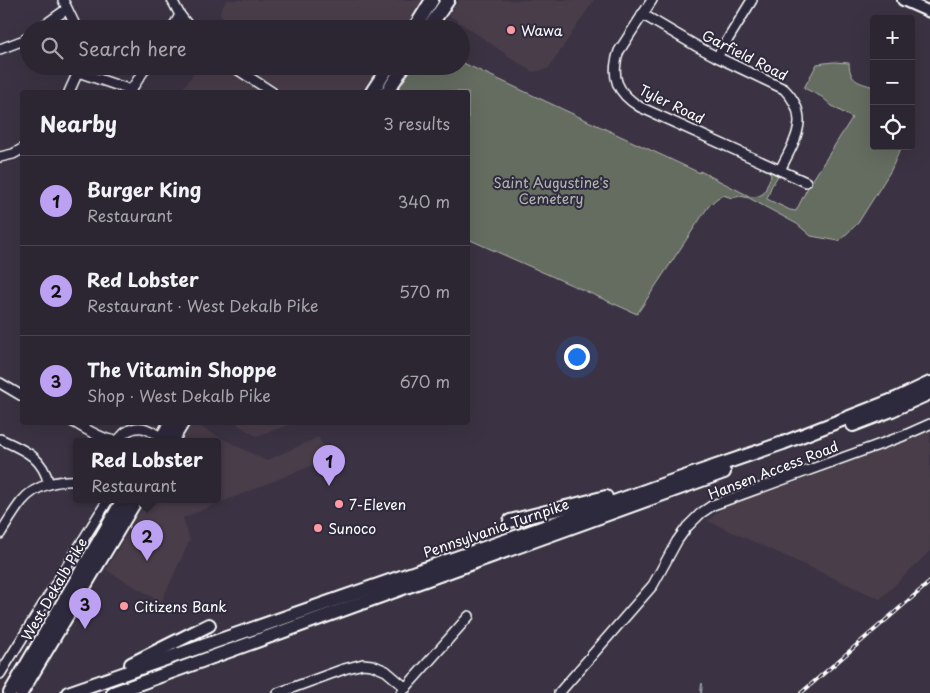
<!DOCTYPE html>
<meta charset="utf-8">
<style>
body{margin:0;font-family:"Playpen Sans",sans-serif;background:#342e3a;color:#f1f3f6}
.controls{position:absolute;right:15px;top:15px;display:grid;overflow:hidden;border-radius:5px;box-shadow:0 5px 20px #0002}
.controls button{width:45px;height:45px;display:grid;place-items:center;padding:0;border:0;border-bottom:1px solid #48434d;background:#2c2632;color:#f1f3f6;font:25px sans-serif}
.you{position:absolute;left:576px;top:356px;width:18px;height:18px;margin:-12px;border:4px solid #fff;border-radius:50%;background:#1a73e8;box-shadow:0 0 0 8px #1a73e833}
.badge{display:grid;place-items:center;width:32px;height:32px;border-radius:50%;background:#bca0f2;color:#111;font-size:16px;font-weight:700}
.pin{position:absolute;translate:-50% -41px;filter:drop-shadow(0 1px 2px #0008)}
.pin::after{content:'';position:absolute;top:26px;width:18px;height:15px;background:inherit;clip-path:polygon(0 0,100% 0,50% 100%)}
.popup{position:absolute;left:73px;top:438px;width:148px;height:65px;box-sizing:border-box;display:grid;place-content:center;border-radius:5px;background:#2c2632;filter:drop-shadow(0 1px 4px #0005);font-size:16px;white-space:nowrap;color:#a6a5ac}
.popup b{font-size:19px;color:#f1f3f6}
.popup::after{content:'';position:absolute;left:50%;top:100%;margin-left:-10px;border:10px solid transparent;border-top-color:#2c2632}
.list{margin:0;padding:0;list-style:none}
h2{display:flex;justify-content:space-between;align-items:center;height:65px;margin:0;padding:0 20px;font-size:21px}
h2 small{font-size:16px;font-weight:400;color:#a6a5ac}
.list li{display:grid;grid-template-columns:32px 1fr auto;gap:15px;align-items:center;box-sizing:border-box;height:90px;padding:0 20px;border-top:1px solid #48434d}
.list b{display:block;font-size:19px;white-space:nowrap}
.list p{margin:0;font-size:16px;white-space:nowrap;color:#a6a5ac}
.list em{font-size:16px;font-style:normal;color:#a6a5ac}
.icon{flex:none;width:28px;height:28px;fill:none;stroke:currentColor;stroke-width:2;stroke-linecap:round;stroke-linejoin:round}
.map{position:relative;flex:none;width:930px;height:693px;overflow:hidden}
.search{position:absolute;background:#2c2632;box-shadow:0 5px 20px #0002;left:20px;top:20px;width:450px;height:55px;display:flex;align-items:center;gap:12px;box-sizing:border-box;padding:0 18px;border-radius:28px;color:#a6a5ac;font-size:19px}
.panel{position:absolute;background:#2c2632;box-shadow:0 5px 20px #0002;left:20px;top:90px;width:450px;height:335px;border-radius:5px}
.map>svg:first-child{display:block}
.built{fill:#493d4a}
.green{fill:#656c60;stroke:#b2b6b0}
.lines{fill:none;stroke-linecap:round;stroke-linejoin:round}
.stream{stroke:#93a2ac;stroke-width:2}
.minor-casing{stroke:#fff;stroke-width:12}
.major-casing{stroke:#fff;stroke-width:14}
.highway-casing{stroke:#fff;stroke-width:16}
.minor{stroke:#2f2a3d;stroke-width:9}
.major{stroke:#2f2a3d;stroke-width:10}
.highway{stroke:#2f2a3d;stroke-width:12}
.rail-casing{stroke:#fff;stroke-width:4}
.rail{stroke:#2f2a3d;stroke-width:2;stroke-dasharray:5.5;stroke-linecap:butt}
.poi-dot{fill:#ff9aa2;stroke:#2f2a3d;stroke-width:2}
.labels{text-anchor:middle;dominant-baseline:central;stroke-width:4;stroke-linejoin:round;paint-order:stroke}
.poi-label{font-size:14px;fill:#fff;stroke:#2f2a3d;text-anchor:start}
.street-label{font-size:14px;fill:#fff;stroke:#2f2a3d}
.park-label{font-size:14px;fill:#b2b6b0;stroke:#2f2a3d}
</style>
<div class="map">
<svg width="930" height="693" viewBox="0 0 930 693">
<rect width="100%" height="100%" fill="#3b3343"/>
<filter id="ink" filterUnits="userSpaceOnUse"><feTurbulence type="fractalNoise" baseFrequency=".02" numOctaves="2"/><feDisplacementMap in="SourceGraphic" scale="10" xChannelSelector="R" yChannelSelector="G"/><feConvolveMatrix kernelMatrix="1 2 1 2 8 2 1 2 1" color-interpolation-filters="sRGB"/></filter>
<g filter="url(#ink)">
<!-- built -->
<g class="built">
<path d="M 227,0 L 424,0 L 405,29 L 235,29 L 219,13 Z"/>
<path d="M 459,0 L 594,0 L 548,69 L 532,72 L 449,15 Z"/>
<path d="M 202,66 L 380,66 L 362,92 L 180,92 L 196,70 Z"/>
<path d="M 193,423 L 266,461 L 318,437 L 330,458 L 183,518 L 190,540 L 161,602 L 106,570 L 147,500 L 217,500 L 217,442 L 181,442 Z"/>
<path d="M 238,423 L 238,422 L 295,423 L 256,436 L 238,425 Z"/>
<path d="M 930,428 L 930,551 L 880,599 L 708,521 L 725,506 L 811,477 Z"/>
</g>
<!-- green -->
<path class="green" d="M 461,62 L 700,173 L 700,171 L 751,197 L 759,196 L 764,193 L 771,176 L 769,169 L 779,174 L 771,187 L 767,199 L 790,210 L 796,211 L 807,189 L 852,118 L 832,106 L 822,97 L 804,88 L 817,64 L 833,62 L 849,63 C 850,82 858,82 874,87 L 874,146 L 903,146 L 899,152 L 891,170 L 880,188 L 858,223 L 839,241 L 811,236 L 797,224 L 749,198 L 740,196 L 732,198 L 723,195 L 716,199 L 708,207 L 637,314 L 468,239 L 468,92 L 394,92 L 411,66 L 461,66 Z"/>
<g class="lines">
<!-- stream -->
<path class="stream" d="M 701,693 L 702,684"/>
<defs>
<g id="minor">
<path d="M 63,0 L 77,29"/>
<path d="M 172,0 L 180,15 L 191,29"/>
<path d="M 652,0 L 619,51 C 610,77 617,93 640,107 L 806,182"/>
<path d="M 642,14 L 698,47 L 717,57 L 784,89 C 812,117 795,140 780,170"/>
<path d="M 39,29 L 67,9"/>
<path d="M 172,29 L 180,15"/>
<path d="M 0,49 L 24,40 L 29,36"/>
<path d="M 717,57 L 752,0"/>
<path d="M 232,66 L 272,92"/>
<path d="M 78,72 L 131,90 L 147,66"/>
<path d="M 69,92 L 78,72 L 79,66"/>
<path d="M 0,157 L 13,154 L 22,149"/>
<path d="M 0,383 L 22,396"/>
<path d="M 73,422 C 83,427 107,443 117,440 C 120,439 123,434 126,432 C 141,423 149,430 162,438"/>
<path d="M 0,439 C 24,450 42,456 49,484"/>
<path d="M 0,534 C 7,523 14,511 22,501 C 35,485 58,480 77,481"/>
<path d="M 0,674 L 108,500"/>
<path d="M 278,693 L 344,669 L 363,664 L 372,665 L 386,671 L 406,688"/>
<path d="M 401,693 L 469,616"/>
<path d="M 559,693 L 653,585 L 677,541 L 687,527 L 701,513 L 713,505 L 903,436 L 930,424"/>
</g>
<path id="major" d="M 903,0 L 930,12"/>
<g id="highway">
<path d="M 414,29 L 432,0"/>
<path d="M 428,29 L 448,0"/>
<path d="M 372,92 L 389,66"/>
<path d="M 387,92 L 404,66"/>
<path d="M 853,425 L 892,410 L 930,393"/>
<path d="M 159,442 L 171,422"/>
<path d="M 171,442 L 183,422"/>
<path d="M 510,521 L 606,497"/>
<path d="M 131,664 L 209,625"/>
<path d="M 10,693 L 123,500"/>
<path d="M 21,693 L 136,500"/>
<path d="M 68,693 L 533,531 L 667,483 L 783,443 L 898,398 L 930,383"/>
<path d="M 113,693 L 724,472"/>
</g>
</defs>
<!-- minor casing -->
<use href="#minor" class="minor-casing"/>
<!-- major casing -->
<use href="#major" class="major-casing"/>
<!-- highway casing -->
<use href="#highway" class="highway-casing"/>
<!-- minor -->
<use href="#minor" class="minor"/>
<!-- major -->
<use href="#major" class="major"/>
<!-- highway -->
<use href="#highway" class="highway"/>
<defs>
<path id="rail" d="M 801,693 L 930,582"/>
</defs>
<!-- rail casing -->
<use href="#rail" class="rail-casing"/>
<!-- rail -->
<use href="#rail" class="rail"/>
</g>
</g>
<!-- markers -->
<g class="poi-dot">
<circle cx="511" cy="30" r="5"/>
<circle cx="339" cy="504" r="5"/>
<circle cx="318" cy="528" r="5"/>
<circle cx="124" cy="606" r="5"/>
</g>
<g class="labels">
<!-- poi labels -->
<g class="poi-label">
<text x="521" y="30">Wawa</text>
<text x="349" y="504">7-Eleven</text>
<text x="328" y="528">Sunoco</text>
<text x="134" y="606">Citizens Bank</text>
</g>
<!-- street labels -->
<g class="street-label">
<text transform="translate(745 55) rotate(27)">Garfield Road</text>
<text transform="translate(672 104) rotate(26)">Tyler Road</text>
<text transform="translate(773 470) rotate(-21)">Hansen Access Road</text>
<text transform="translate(496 528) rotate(-19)">Pennsylvania Turnpike</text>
<text transform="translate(54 589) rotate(-60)">West Dekalb Pike</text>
</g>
<!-- park labels -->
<g class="park-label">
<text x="551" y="182">Saint Augustine's<tspan x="551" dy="16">Cemetery</tspan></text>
</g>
</g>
</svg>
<div class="controls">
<button>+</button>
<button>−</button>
<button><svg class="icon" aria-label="locate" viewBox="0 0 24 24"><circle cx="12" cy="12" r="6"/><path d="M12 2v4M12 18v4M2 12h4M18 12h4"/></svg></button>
</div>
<div class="you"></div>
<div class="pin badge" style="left:329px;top:486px">1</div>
<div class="pin badge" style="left:147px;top:561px">2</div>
<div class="popup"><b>Red Lobster</b>Restaurant</div>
<div class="pin badge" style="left:85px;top:629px">3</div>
<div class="search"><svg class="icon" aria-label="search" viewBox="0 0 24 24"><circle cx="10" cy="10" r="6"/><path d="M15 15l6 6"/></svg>Search here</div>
<section class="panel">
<h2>Nearby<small>3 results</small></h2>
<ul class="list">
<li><span class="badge">1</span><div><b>Burger King</b><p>Restaurant</p></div><em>340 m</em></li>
<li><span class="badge">2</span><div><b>Red Lobster</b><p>Restaurant · West Dekalb Pike</p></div><em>570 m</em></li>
<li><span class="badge">3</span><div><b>The Vitamin Shoppe</b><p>Shop · West Dekalb Pike</p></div><em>670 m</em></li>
</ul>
</section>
</div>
